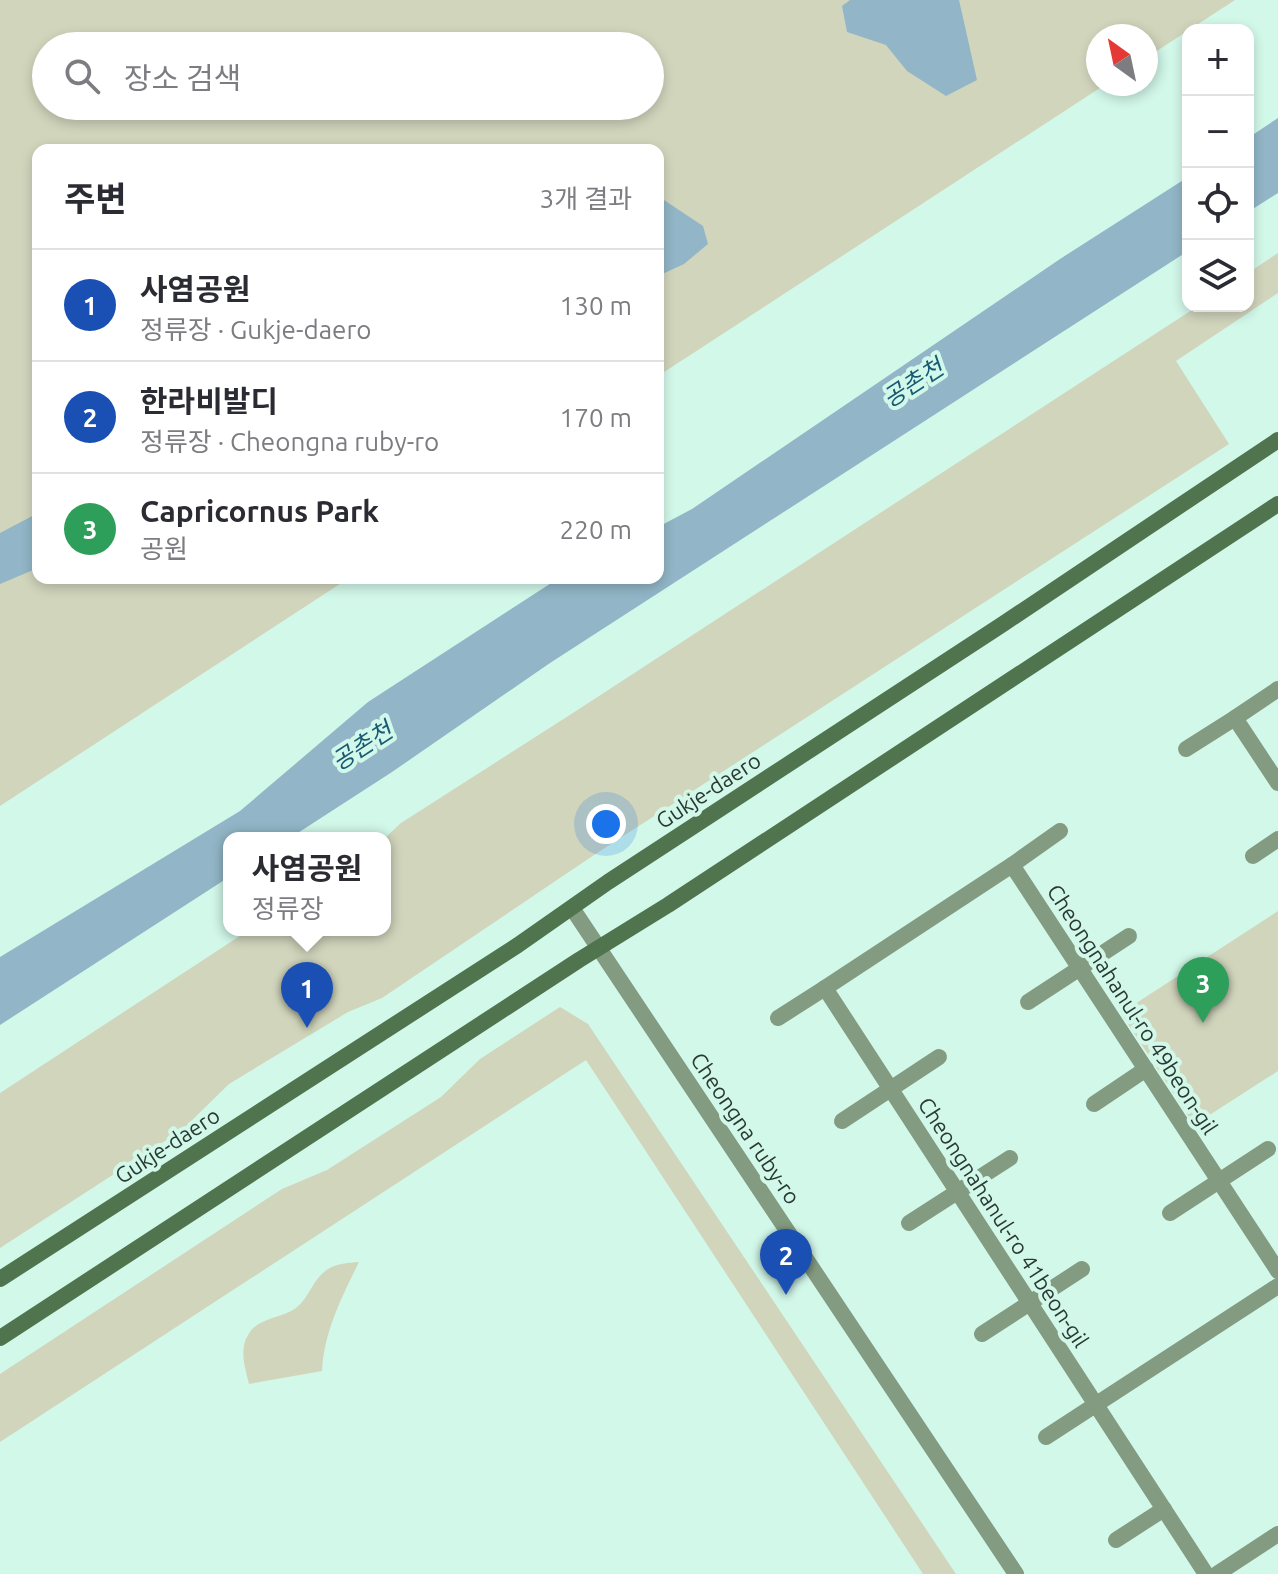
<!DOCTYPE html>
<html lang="ko">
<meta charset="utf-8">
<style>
body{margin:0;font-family:Ubuntu,"Noto Sans KR",sans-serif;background:#f7f7f7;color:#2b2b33}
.controls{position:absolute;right:24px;top:24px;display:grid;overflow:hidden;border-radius:16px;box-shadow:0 4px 12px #0003}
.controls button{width:72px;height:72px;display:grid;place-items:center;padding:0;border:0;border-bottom:2px solid #e1e1e2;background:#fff;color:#2b2b33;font:40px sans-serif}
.compass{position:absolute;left:1086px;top:24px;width:72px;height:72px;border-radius:50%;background:#fff;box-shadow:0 4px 12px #0003;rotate:327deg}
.you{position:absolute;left:606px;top:824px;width:28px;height:28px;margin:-20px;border:6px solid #fff;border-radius:50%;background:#1a73e8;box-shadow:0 0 0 12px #1a73e833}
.badge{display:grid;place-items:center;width:52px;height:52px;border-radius:50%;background:#0f766e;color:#fff;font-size:26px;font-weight:700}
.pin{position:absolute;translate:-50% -66px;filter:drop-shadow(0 2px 4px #0008)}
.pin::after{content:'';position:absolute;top:42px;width:28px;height:24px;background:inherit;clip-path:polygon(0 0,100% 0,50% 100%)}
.popup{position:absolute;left:223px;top:832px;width:168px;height:104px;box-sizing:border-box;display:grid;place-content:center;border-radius:16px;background:#fff;filter:drop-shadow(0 2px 6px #0005);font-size:26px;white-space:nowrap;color:#7c7c81}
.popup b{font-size:30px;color:#2b2b33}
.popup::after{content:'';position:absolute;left:50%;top:100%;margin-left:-16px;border:16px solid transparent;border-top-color:#fff}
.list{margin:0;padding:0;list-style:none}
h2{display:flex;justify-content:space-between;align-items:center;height:104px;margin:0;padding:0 32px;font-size:34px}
h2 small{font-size:26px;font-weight:400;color:#7c7c81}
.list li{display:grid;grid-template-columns:52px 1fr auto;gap:24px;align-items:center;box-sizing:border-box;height:112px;padding:0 32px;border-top:2px solid #e1e1e2}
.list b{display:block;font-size:30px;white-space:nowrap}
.list p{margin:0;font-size:26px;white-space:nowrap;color:#7c7c81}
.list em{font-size:26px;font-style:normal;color:#7c7c81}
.icon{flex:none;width:44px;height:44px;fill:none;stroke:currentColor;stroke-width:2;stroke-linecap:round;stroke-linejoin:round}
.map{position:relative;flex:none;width:1278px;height:1574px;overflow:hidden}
.search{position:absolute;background:#fff;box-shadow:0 4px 12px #0003;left:32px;top:32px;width:632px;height:88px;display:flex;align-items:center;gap:20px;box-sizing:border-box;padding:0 28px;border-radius:44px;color:#7c7c81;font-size:30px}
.panel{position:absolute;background:#fff;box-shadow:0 4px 12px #0003;left:32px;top:144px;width:632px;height:440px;border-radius:16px}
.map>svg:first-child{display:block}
.green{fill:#d1d5bc;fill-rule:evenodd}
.water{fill:#92b6c7}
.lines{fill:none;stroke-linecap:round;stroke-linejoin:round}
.street{stroke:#839c81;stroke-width:16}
.secondary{stroke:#50744e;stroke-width:16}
.labels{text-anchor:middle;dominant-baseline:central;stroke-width:8;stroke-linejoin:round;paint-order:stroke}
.street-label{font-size:22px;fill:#2a3933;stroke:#d2f8ea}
.water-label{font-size:24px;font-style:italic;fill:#185973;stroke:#d2f8ea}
</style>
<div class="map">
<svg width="1278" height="1574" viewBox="0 0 1278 1574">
<rect width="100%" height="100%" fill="#d2f8ea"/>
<!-- green -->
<g class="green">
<path d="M 0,0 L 1235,0 L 1146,58 L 1146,36 L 1098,36 L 1098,84 L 1106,84 L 658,376 L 658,150 L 38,150 L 38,578 L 349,578 L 0,806 ZM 46,46 L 650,46 L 650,106 L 46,106 Z"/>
<path d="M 1278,253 L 1278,293 L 1176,361 L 1229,444 L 594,855 L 382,998 L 348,1012 L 229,1084 L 182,1130 L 0,1248 L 0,1093 L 249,930 L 385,930 L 385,838 L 401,823 L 576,711 L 1198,306 L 1248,306 L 1248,273 Z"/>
<path d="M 1278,911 L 1278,1071 L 1194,1125 L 1121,1013 Z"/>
<path d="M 560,1007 L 588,1024 L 956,1574 L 923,1574 L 586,1060 L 0,1442 L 0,1374 L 282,1189 L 327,1170 L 441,1097 L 480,1059 Z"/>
<path d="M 359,1262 C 342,1297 324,1331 322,1371 L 249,1384 C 245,1367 239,1350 248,1335 C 258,1317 281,1319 296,1308 C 310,1297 313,1278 328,1269 C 338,1263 348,1263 359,1262 Z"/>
</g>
<!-- water -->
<g class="water">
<path d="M 850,0 L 959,0 L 977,80 L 946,96 L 907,71 L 886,45 L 847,32 L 842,6 Z"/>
<path d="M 1278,118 L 1278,193 L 1248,212 L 1248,138 Z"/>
<path d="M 1188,177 L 1188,251 L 550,663 L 392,772 L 290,838 L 229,838 L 229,877 L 0,1025 L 0,957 L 240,811 L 368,702 L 559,578 L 658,578 L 658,527 L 692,509 L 1060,259 Z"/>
<path d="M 658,198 L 664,200 L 703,226 L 708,244 L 684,264 L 658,276 Z"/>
<path d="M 38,513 L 38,568 L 0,584 L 0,533 Z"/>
</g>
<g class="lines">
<!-- street -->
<g class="street">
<path d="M 1278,689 L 1235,718 L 1278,783"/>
<path d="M 1186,749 L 1235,718"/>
<path d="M 1253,856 L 1278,839"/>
<path d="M 1012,865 L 1060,831"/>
<path d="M 572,908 L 1016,1574"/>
<path d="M 1028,1002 L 1129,936"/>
<path d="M 778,1018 L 825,988"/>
<path d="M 1094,1104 L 1146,1069"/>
<path d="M 842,1121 L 939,1057"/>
<path d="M 1170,1213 L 1268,1149"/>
<path d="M 909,1223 L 1010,1158"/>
<path d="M 982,1334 L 1082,1269"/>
<path d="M 1046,1437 L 1278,1286"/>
<path d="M 1116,1540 L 1164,1509"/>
<path d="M 1206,1574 L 825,988 L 1012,865 L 1278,1271"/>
<path d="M 1217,1574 L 1278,1534"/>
</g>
<!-- secondary -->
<g class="secondary">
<path d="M 0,1279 L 518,945 L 608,882 L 1003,624 L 1278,440"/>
<path d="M 0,1338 L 579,960 L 668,905 L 1278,504"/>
</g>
</g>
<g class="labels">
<!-- street labels -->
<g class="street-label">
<text transform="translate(708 790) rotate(-33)">Gukje-daero</text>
<text transform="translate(1133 1009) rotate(57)">Cheongnahanul-ro 49beon-gil</text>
<text transform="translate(746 1128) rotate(56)">Cheongna ruby-ro</text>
<text transform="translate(167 1145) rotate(-33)">Gukje-daero</text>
<text transform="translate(1004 1222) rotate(57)">Cheongnahanul-ro 41beon-gil</text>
</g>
<!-- water labels -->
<g class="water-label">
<text transform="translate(913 383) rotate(-33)">공촌천</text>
<text transform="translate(362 746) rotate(-33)">공촌천</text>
</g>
</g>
</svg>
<div class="controls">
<button>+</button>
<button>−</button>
<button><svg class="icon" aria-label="locate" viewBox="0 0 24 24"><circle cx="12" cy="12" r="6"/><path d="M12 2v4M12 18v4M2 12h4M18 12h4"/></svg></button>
<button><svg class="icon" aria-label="layers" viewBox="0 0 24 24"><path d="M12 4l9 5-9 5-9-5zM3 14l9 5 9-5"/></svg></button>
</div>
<svg class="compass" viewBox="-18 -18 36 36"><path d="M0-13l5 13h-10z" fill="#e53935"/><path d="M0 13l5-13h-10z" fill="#7c7c81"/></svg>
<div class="you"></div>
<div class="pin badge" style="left:307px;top:1028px;background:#1a4fb4">1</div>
<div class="popup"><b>사염공원</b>정류장</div>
<div class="pin badge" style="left:786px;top:1295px;background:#1a4fb4">2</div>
<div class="pin badge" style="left:1203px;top:1023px;background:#2e9e5b">3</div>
<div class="search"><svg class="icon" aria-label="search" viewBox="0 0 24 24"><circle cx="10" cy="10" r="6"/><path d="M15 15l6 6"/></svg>장소 검색</div>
<section class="panel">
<h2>주변<small>3개 결과</small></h2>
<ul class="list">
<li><span class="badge" style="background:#1a4fb4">1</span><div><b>사염공원</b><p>정류장 · Gukje-daero</p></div><em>130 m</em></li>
<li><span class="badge" style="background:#1a4fb4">2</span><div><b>한라비발디</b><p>정류장 · Cheongna ruby-ro</p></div><em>170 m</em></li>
<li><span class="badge" style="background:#2e9e5b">3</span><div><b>Capricornus Park</b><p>공원</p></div><em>220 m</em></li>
</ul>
</section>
</div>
